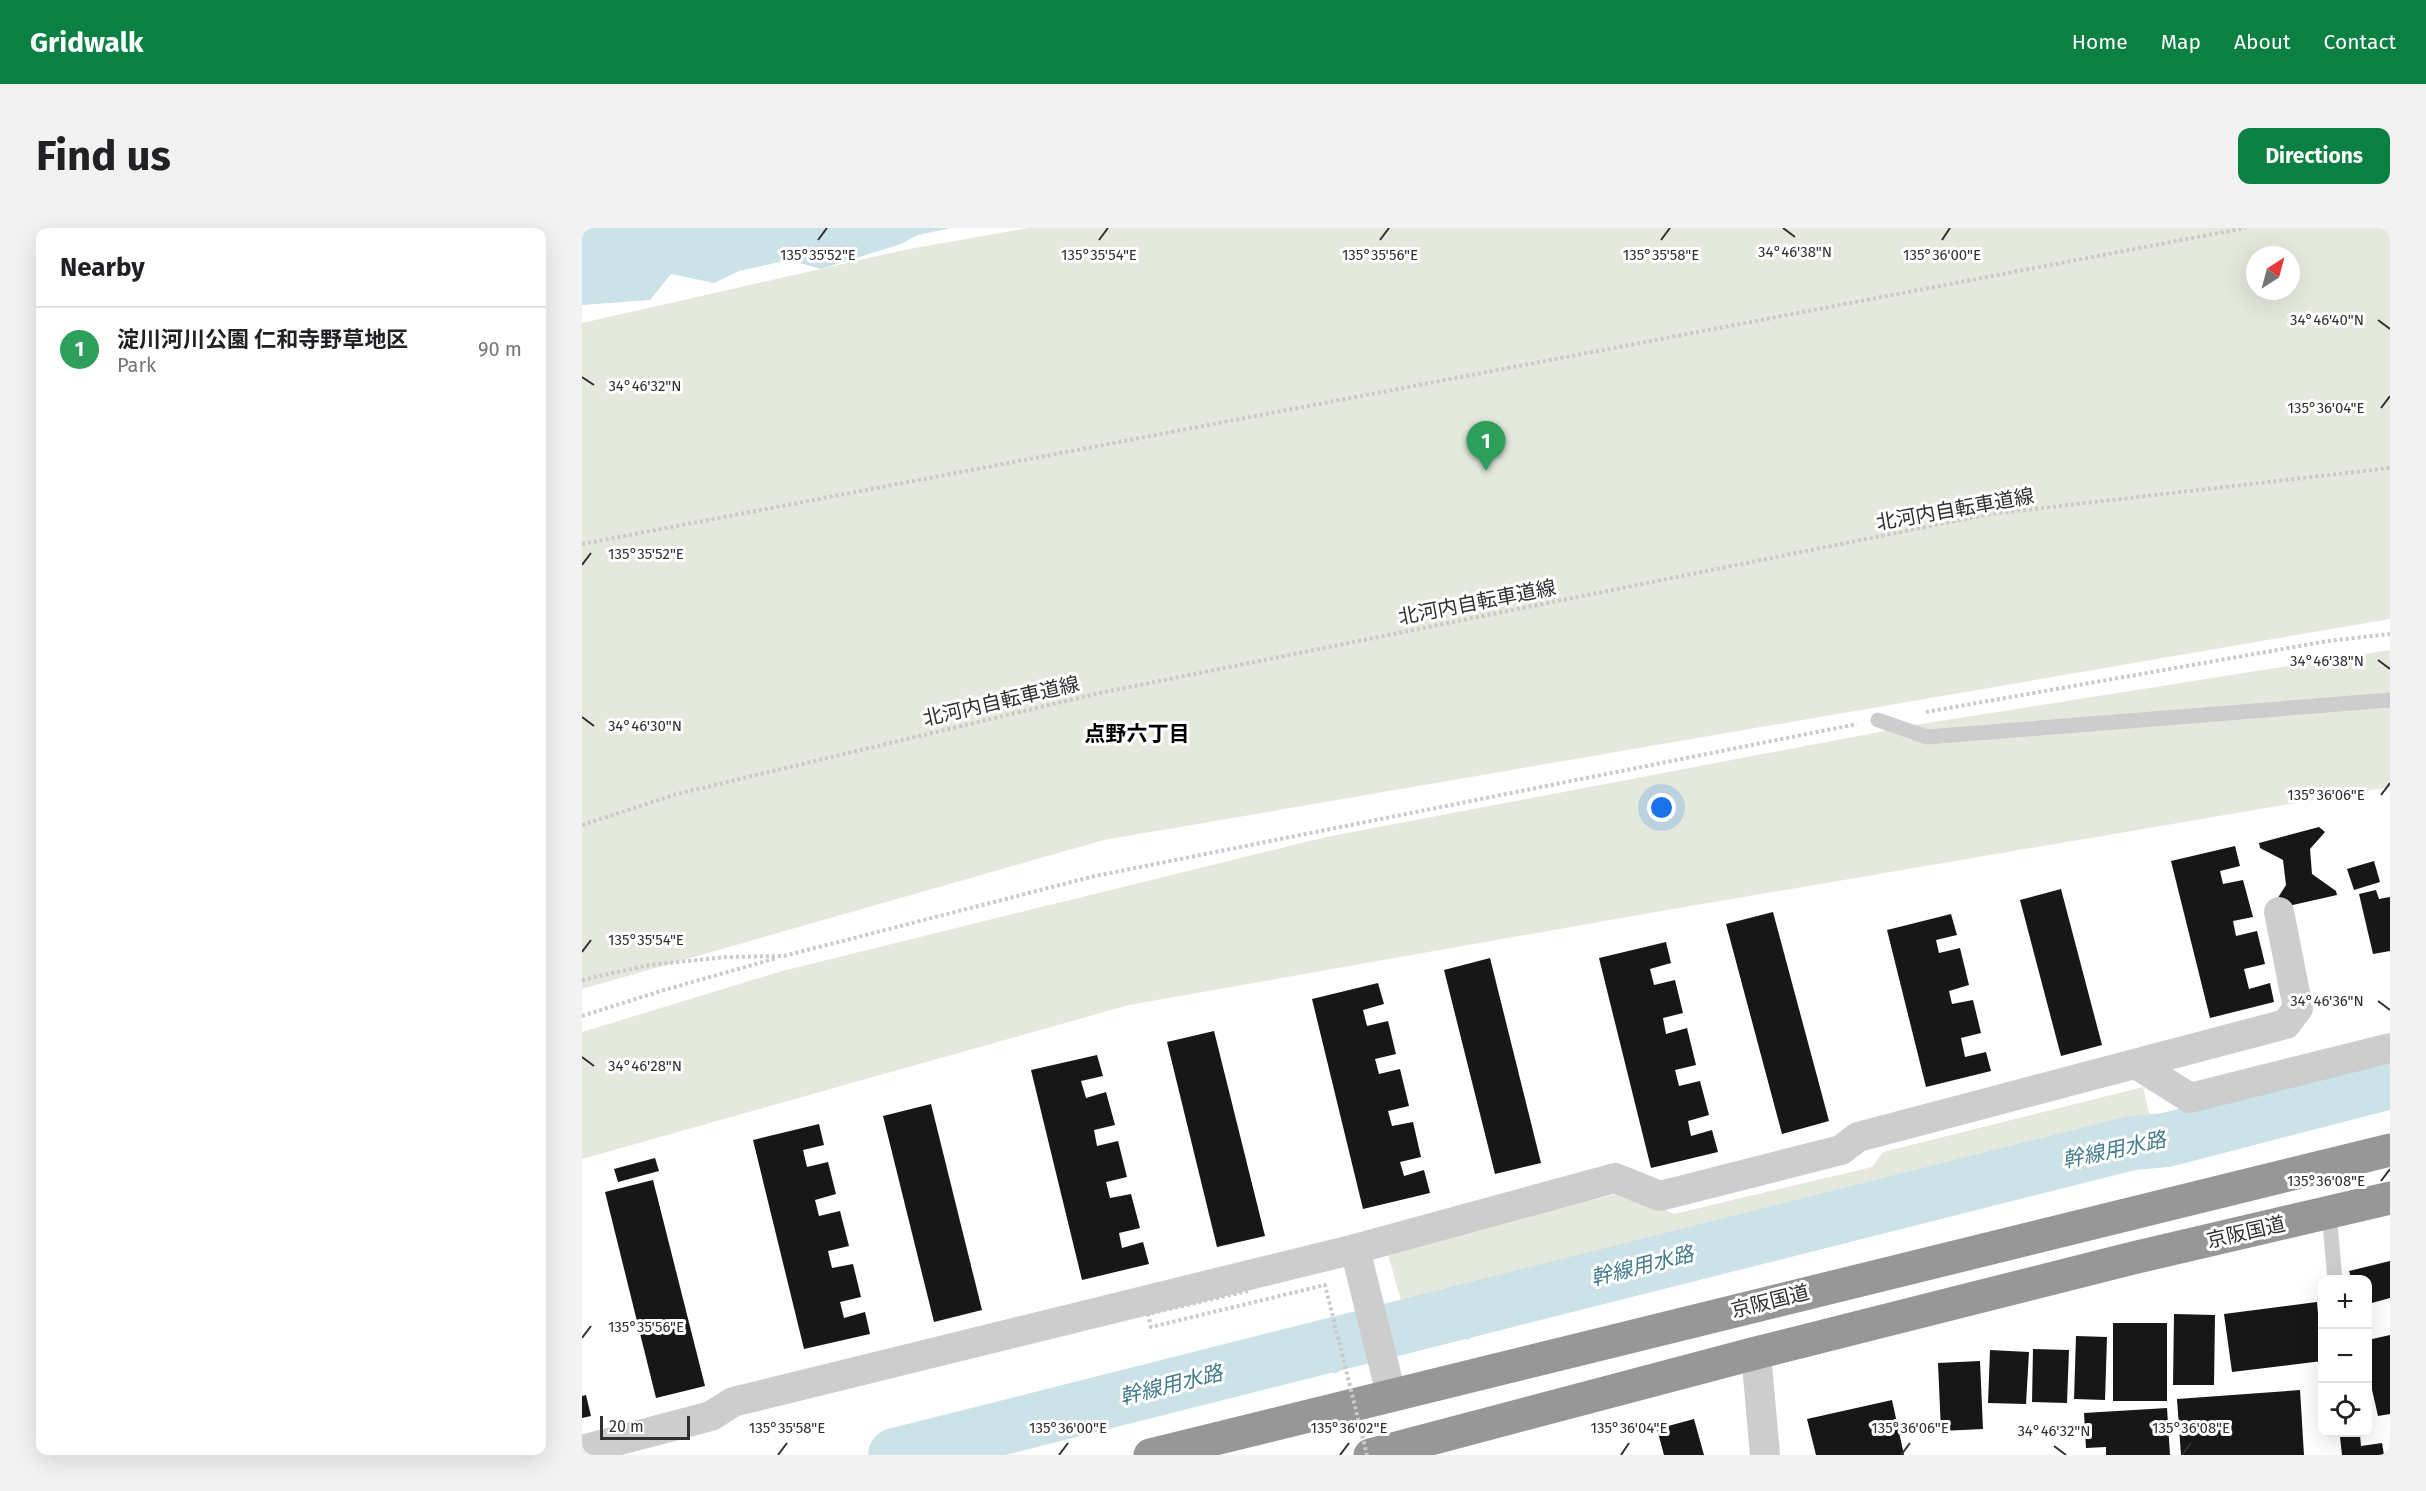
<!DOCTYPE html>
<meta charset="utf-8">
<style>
body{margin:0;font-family:"Fira Sans","Noto Sans JP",sans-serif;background:#f2f2f2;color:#202124}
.controls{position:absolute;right:18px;bottom:18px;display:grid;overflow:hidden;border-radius:12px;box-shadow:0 6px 24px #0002}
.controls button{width:54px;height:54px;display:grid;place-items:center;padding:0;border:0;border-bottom:2px solid #e0e0e0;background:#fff;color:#202124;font:30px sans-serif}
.compass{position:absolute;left:1664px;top:18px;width:54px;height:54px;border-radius:50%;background:#fff;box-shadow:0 6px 24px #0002;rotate:36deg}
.scale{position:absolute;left:18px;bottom:15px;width:90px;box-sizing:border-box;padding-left:6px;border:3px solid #303030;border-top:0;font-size:16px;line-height:21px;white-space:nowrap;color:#303030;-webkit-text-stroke:4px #fff;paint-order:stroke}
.you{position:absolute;left:1080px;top:580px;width:21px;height:21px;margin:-15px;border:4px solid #fff;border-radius:50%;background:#1a73e8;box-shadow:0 0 0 9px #1a73e833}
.badge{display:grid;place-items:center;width:39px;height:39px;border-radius:50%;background:#0b8043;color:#fff;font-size:20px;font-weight:700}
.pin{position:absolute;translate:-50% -50px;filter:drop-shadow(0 2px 3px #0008)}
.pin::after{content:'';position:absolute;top:32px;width:21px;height:18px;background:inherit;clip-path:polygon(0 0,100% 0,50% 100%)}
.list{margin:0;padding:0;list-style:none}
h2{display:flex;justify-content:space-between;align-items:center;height:78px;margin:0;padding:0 24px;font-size:26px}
h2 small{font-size:20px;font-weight:400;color:#757577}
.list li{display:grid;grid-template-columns:39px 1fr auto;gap:18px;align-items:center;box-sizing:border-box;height:84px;padding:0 24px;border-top:2px solid #e0e0e0}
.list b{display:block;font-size:22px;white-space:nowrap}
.list p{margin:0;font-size:20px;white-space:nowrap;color:#757577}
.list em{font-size:20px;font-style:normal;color:#757577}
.icon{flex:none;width:33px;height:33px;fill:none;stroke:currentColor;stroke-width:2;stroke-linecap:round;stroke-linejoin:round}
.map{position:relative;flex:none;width:1808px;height:1227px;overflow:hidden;border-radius:12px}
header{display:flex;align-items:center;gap:36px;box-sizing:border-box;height:84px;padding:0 30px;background:#0b8043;color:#fff}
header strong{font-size:28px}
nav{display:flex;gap:33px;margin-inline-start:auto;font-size:21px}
.intro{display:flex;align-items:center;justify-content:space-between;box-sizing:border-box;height:144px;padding:0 36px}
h1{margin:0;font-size:42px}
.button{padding:15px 27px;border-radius:12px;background:#0b8043;color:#fff;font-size:21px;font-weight:700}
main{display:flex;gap:36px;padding:0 36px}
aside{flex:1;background:#fff;border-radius:12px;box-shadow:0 6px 24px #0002}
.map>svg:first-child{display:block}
.green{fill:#e5e9dd;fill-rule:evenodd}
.water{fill:#cbe2e8}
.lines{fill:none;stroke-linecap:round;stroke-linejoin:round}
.stream{stroke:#cbe2e8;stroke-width:9}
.river{stroke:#cbe2e8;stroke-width:54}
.building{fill:#171717}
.path{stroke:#cacaca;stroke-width:4;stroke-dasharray:3 3;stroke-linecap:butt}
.lane{stroke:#cdcdcd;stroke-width:15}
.street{stroke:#cdcdcd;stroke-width:30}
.highway{stroke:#979797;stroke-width:33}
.path-bridge{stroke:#cacaca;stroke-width:4;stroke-dasharray:3 3;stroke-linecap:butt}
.ticks{fill:none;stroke:#303030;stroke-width:2}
.labels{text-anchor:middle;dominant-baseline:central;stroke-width:6;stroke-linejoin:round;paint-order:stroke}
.street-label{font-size:20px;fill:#303030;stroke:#fff}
.neighbourhood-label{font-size:21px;font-weight:bold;fill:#000;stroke:#fff}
.water-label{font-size:21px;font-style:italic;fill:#447c8c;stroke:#fff}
.ticks-label{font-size:15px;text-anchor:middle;fill:#303030;stroke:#fff;stroke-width:6;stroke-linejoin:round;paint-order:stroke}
</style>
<header>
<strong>Gridwalk</strong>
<nav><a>Home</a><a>Map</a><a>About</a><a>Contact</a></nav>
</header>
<div class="intro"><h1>Find us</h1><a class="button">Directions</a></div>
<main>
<aside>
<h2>Nearby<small></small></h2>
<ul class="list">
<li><span class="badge" style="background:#2e9e5b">1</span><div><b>淀川河川公園 仁和寺野草地区</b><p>Park</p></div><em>90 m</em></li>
</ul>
</aside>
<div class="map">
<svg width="1808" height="1227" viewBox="0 0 1808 1227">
<rect width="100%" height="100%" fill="#fff"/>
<!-- green -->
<g class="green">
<path d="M 446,0 L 1808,0 L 1808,391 L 522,612 L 0,761 L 0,95 L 322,22 ZM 1673,27 L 1709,27 L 1709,63 L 1673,63 Z"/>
<path d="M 1808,422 L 1808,559 L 1062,686 L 547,777 L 0,931 L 0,804 L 200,743 L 744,609 L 1339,496 Z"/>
<path d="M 1561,859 L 1568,888 L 820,1076 L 805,1023 L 1043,964 L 1092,986 L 1290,939 L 1301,924 Z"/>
</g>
<!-- water -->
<path class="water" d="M 0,0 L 369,0 L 336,7 L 319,16 L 239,41 L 207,32 L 157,43 L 132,55 L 89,46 L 68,72 L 0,77 Z"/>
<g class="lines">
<!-- stream -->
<g class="stream">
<path d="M 877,1084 L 885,1107"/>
<path d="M 753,1141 L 760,1114"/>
</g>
<!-- river -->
<path class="river" d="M 313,1227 L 1550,915 L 1584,912 L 1808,854"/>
</g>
<!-- building -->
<g class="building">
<path d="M 1737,599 L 1743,604 L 1728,621 L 1730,646 L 1754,663 L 1755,667 L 1693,681 L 1692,676 L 1704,657 L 1701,632 L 1678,620 L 1677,615 Z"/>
<path d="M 1653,618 L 1658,638 L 1638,643 L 1641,656 L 1661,652 L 1671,689 L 1651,693 L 1654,708 L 1675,703 L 1683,736 L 1662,741 L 1667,761 L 1688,755 L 1692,774 L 1628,790 L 1589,633 Z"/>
<path d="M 1792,633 L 1798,654 L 1772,662 L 1765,641 Z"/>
<path d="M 1479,661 L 1520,817 L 1479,828 L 1438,672 Z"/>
<path d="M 1794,662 L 1797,671 L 1808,669 L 1808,723 L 1791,726 L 1777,666 Z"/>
<path d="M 1191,684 L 1247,893 L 1200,906 L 1144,696 Z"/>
<path d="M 1369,686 L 1375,707 L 1354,712 L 1357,725 L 1378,720 L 1387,757 L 1367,763 L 1370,776 L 1391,772 L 1399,805 L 1379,810 L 1383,829 L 1404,824 L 1409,843 L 1344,859 L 1305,702 Z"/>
<path d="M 1084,714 L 1089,735 L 1068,741 L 1072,757 L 1093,752 L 1101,785 L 1081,790 L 1084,806 L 1105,800 L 1114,837 L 1093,842 L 1097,858 L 1118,853 L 1127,887 L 1106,893 L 1109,908 L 1130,902 L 1136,924 L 1069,940 L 1017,730 Z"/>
<path d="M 908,730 L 959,935 L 913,946 L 862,742 Z"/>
<path d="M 796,755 L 802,776 L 781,782 L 785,798 L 806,793 L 814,826 L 793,831 L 797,846 L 818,841 L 827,878 L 806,883 L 810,898 L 831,894 L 839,929 L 818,934 L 822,948 L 842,942 L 848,965 L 781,981 L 730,771 Z"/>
<path d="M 632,803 L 683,1008 L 635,1019 L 585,814 Z"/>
<path d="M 515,827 L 521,848 L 499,853 L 504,870 L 524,864 L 533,897 L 512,902 L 515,918 L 536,913 L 545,949 L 524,954 L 528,970 L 549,966 L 558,1000 L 537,1005 L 540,1020 L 561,1014 L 567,1036 L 500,1052 L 449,842 Z"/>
<path d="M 349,876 L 400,1082 L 352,1094 L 301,888 Z"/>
<path d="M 237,896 L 242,917 L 221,922 L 225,939 L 246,934 L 254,966 L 233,972 L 237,988 L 258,983 L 267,1018 L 246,1023 L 250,1040 L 271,1036 L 279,1069 L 258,1074 L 262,1090 L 283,1084 L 288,1106 L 222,1121 L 171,912 Z"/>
<path d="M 73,930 L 77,943 L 36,954 L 32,941 Z"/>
<path d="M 71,952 L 123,1158 L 74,1170 L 23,964 Z"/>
<path d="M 1808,1033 L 1808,1070 L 1786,1076 L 1786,1052 L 1770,1052 L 1767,1043 Z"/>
<path d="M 1735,1074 L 1740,1133 L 1650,1144 L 1642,1086 Z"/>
<path d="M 1592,1086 L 1633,1087 L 1632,1157 L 1591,1157 Z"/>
<rect x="1531" y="1095" width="54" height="78"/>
<path d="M 1808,1107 L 1808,1186 L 1796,1188 L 1786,1144 L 1786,1112 Z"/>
<path d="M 1494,1108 L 1525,1109 L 1523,1172 L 1492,1171 Z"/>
<path d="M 1451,1121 L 1487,1122 L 1485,1175 L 1450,1174 Z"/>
<path d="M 1408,1122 L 1447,1124 L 1444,1176 L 1406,1175 Z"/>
<path d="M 1398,1133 L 1401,1201 L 1359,1203 L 1356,1135 Z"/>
<path d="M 1718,1162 L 1722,1227 L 1599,1227 L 1595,1171 Z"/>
<path d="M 4,1167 L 9,1188 L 0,1190 L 0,1168 Z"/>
<path d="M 1310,1172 L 1322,1227 L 1234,1227 L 1225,1191 Z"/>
<path d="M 1585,1180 L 1588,1227 L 1524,1227 L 1524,1219 L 1504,1220 L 1502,1185 Z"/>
<path d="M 1112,1191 L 1122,1227 L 1082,1227 L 1075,1201 Z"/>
<path d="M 1778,1207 L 1779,1218 L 1800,1215 L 1802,1227 L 1760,1227 L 1758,1209 Z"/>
</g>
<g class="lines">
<!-- path -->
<g class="path">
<path d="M 0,316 L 1663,0"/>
<path d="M 1344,484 L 1746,413 L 1808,406"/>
<path d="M 0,597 L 95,566 L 513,466 L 1408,286 L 1808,240"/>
<path d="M 0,752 L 67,737 L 145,729 L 202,728 L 513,648 L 1275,496"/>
<path d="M 0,788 L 82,762 L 195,730"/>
</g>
<!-- lane -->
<g class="lane">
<path d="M 1296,492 L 1345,509 L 1808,472"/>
<path d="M 1747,984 L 1753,1052"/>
</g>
<!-- street -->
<g class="street">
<path d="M 1554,836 L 1608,870 L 1808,820"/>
<path d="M 773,1021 L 809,1166"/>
<path d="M 1174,1125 L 1183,1227"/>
<path d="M 0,1222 L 129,1188 L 151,1174 L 773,1021 L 1033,950 L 1078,968 L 1259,922 L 1276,909 L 1704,796 L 1716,780 L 1697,684"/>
</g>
<!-- highway -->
<g class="highway">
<path d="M 568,1227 L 1808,922"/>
<path d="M 788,1227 L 1174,1125 L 1551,1030 L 1808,970"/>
</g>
<!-- path-bridge -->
<path class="path-bridge" d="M 666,1063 L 566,1086 L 569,1099 L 743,1057 L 785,1227"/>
</g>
<!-- ticks -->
<path class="ticks" d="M 1201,0 L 1213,9M 236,12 L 245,0M 517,12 L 526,0M 798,12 L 807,0M 1079,12 L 1088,0M 1360,12 L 1368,0M 1796,92 L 1808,101M 0,149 L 12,157M 1799,180 L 1808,168M 0,337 L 9,325M 1796,432 L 1808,441M 0,489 L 12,498M 1799,567 L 1808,555M 0,724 L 9,712M 1796,773 L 1808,782M 0,829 L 12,838M 1799,953 L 1808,941M 0,1110 L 9,1098M 1472,1218 L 1484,1227M 196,1227 L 205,1215M 477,1227 L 486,1215M 758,1227 L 767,1215M 1039,1227 L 1047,1215M 1319,1227 L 1328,1215M 1600,1227 L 1609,1215"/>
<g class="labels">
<!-- street labels -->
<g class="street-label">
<text transform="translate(1373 281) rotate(-10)">北河内自転車道線</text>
<text transform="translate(895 374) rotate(-11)">北河内自転車道線</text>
<text transform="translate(419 473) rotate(-13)">北河内自転車道線</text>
<text transform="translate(1664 1004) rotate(-13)">京阪国道</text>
<text transform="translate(1188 1073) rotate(-14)">京阪国道</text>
</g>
<!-- neighbourhood labels -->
<g class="neighbourhood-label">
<text x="555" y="506">点野六丁目</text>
</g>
<!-- water labels -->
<g class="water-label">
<text transform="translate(1532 922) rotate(-12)">幹線用水路</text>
<text transform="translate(1060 1038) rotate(-14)">幹線用水路</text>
<text transform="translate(589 1157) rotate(-14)">幹線用水路</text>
</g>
</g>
<g class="ticks-label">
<text x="1213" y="29">34°46'38"N</text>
<text x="236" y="32">135°35'52"E</text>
<text x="517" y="32">135°35'54"E</text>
<text x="798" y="32">135°35'56"E</text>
<text x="1360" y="32">135°36'00"E</text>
<text x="1079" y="32">135°35'58"E</text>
<text x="1745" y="97">34°46'40"N</text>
<text x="63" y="163">34°46'32"N</text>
<text x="1744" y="185">135°36'04"E</text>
<text x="64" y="331">135°35'52"E</text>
<text x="1745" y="438">34°46'38"N</text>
<text x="63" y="503">34°46'30"N</text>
<text x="1744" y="572">135°36'06"E</text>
<text x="64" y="717">135°35'54"E</text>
<text x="1745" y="778">34°46'36"N</text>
<text x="63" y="843">34°46'28"N</text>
<text x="1744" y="958">135°36'08"E</text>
<text x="64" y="1104">135°35'56"E</text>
<text x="205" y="1205">135°35'58"E</text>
<text x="486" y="1205">135°36'00"E</text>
<text x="767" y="1205">135°36'02"E</text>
<text x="1047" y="1205">135°36'04"E</text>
<text x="1328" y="1205">135°36'06"E</text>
<text x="1609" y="1205">135°36'08"E</text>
<text x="1472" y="1208">34°46'32"N</text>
</g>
</svg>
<div class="controls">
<button>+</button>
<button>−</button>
<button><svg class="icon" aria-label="locate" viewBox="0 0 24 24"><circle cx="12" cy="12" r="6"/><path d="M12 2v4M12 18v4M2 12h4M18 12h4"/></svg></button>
</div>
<svg class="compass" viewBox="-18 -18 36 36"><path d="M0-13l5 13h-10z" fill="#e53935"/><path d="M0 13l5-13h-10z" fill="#757577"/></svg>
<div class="scale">20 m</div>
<div class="you"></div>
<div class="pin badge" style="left:904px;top:243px;background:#2e9e5b">1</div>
</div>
</main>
